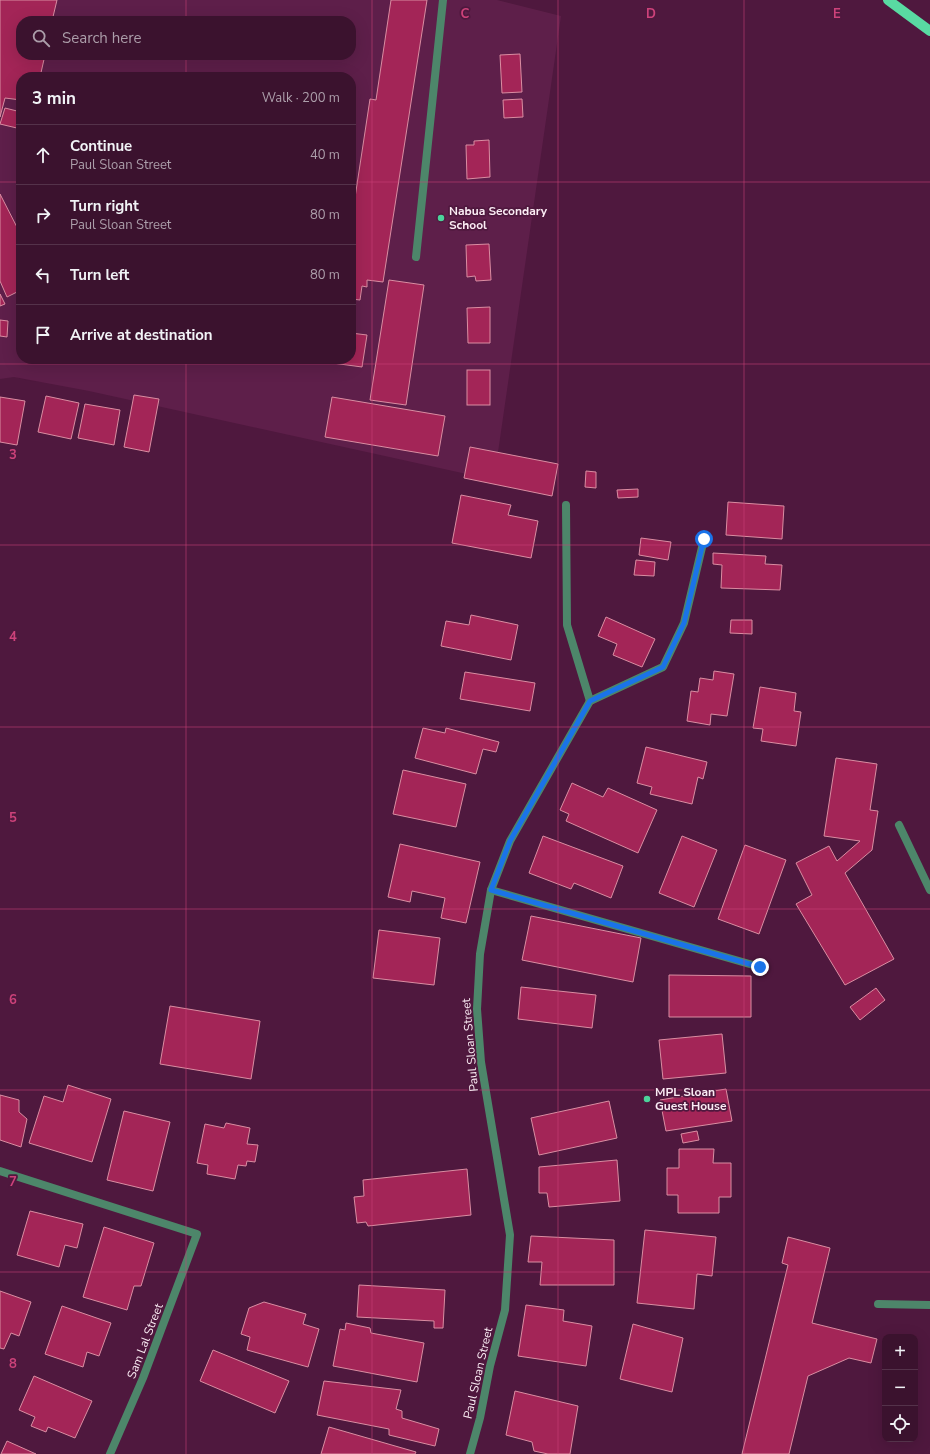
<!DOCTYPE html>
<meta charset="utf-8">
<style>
body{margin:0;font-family:"Nunito Sans",sans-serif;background:#46203a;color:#f1f3f6}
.controls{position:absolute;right:12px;bottom:12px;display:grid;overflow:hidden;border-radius:8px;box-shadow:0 4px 16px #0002}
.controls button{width:36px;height:36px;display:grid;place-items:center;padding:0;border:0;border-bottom:1px solid #54324a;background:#3b122e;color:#f1f3f6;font:20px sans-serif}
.stop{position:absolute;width:12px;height:12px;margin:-9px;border:3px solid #1a73e8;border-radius:50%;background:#fff}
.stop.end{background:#1a73e8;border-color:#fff;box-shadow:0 1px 4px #0008}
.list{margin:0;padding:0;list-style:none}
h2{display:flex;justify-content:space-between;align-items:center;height:52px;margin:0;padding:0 16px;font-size:17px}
h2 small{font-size:13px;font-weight:400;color:#ac9eaa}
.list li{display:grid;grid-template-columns:26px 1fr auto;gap:12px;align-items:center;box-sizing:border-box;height:60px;padding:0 16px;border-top:1px solid #54324a}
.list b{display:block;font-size:15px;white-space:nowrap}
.list p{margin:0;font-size:13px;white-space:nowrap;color:#ac9eaa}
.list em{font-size:13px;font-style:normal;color:#ac9eaa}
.icon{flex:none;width:22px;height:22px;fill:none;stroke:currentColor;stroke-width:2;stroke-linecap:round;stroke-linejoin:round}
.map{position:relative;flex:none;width:930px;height:1454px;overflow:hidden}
.search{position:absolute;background:#3b122e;box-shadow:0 4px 16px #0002;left:16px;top:16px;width:340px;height:44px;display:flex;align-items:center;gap:10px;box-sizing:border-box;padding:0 14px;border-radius:16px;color:#ac9eaa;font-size:15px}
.panel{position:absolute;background:#3b122e;box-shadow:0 4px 16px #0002;left:16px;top:72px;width:340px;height:292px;border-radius:16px}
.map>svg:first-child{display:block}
.built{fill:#5e1f4a;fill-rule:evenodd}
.building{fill:#a32557;stroke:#da8da2}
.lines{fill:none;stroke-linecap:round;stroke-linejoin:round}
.lane{stroke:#4d866a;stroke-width:8}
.street{stroke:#4d866a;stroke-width:8}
.primary{stroke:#59daa2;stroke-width:10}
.route{stroke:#1a73e8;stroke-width:5}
.grid{fill:none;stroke:#cd427a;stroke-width:1;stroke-opacity:0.55}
.poi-dot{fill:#4cd39b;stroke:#4f183e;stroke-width:1.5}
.labels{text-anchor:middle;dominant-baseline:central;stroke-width:3.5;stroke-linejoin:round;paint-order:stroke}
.poi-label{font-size:12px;font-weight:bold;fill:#fbecf4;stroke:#4f183e;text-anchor:start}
.street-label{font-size:12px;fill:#fbecf4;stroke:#4f183e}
.grid-label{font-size:13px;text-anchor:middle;font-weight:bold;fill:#cd427a;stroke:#4f183e;stroke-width:3.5;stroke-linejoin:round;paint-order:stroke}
</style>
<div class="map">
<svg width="930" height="1454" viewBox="0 0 930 1454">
<rect width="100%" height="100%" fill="#4f183e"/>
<!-- built -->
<path class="built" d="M 0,0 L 497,0 L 561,16 L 494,480 L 89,391 L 14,377 L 0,379 ZM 21,21 L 351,21 L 351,55 L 21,55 ZM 21,77 L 351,77 L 351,359 L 21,359 Z"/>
<!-- building -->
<g class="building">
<path d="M 0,0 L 57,0 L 52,21 L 21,21 L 21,55 L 45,55 L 40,77 L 21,77 L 21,100 L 5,98 L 0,117 Z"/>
<path d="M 391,0 L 427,0 L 383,282 L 367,280 L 367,287 L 362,286 L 360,300 L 351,299 L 351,224 L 370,99 L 376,100 Z"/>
<path d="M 520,54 L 522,92 L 502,93 L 500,55 Z"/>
<path d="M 522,99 L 523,117 L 504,118 L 503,100 Z"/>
<path d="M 5,108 L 21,112 L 21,129 L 0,124 Z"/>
<path d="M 489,140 L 490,177 L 467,179 L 466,145 L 474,145 L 474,141 Z"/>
<path d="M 0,194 L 21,235 L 21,290 L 7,297 L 0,281 Z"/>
<path d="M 489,244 L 491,280 L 476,281 L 475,276 L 467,277 L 466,245 Z"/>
<path d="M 389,280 L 424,285 L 406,405 L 370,400 Z"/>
<path d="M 0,294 L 5,304 L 0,306 Z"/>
<path d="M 490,307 L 490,343 L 468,343 L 467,308 Z"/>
<path d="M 0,320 L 8,321 L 7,337 L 0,336 Z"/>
<path d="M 351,333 L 367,335 L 362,367 L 303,359 L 351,359 Z"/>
<rect x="467" y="370" width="23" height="35"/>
<path d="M 134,395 L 159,399 L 149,452 L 124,447 Z"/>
<path d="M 46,396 L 79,403 L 71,439 L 38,432 Z"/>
<path d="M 0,397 L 25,401 L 17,445 L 0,442 Z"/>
<path d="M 332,397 L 445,416 L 438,456 L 325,437 Z"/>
<path d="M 85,404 L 120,410 L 114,445 L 78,438 Z"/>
<path d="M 470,447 L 558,464 L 552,496 L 464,478 Z"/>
<path d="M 586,471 L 596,472 L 596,488 L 585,487 Z"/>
<path d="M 638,489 L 638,497 L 618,498 L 617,490 Z"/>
<path d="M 461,495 L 511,505 L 508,515 L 538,521 L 531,558 L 452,543 Z"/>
<path d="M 728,502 L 784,506 L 782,539 L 726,535 Z"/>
<path d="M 641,538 L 671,542 L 668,560 L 639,555 Z"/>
<path d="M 713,553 L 766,556 L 765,564 L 782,565 L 780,590 L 721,588 L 722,565 L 713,564 Z"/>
<path d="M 636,560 L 655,562 L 654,576 L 634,575 Z"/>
<path d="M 471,615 L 518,625 L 511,660 L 441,646 L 446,621 L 469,625 Z"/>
<path d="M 606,617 L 655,639 L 642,667 L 613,655 L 617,644 L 598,636 Z"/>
<path d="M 731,620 L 752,620 L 752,634 L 730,633 Z"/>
<path d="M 714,671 L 734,674 L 727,716 L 711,714 L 710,725 L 687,721 L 691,691 L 698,692 L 700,678 L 713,680 Z"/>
<path d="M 465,672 L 535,683 L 530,711 L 460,699 Z"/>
<path d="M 760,687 L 796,693 L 794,711 L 801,712 L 796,746 L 761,741 L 763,729 L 753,728 Z"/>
<path d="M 423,728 L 445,733 L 446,728 L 499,742 L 496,752 L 483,749 L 476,774 L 415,758 Z"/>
<path d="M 646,747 L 707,762 L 703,779 L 698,777 L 692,804 L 650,794 L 652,787 L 637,783 Z"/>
<path d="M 836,758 L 877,764 L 870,810 L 878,811 L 872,850 L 845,873 L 894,959 L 845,985 L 796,904 L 812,895 L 796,863 L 829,846 L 837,861 L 860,841 L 824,836 Z"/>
<path d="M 403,770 L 466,784 L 456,827 L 393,814 Z"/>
<path d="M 572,783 L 603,797 L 608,788 L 657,810 L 638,853 L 566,821 L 569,814 L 560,810 Z"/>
<path d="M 543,836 L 623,866 L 611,898 L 574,883 L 571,889 L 529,873 Z"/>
<path d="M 682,836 L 717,850 L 694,907 L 659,893 Z"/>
<path d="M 400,844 L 480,862 L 466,923 L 441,918 L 445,898 L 412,891 L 410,902 L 388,897 Z"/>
<path d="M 745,845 L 786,860 L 759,934 L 718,919 Z"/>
<path d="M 531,916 L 641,938 L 633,982 L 522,960 Z"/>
<path d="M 379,930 L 440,938 L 434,985 L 373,978 Z"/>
<path d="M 669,975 L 751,976 L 751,1017 L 669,1017 Z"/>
<path d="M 521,987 L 596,995 L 592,1028 L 518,1019 Z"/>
<path d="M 876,988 L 885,1000 L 860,1020 L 850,1007 Z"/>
<path d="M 170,1006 L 260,1021 L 251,1079 L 160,1064 Z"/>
<path d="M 722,1034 L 726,1073 L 663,1079 L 659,1040 Z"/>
<path d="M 68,1085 L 111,1099 L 92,1162 L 29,1143 L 44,1096 L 63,1102 Z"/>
<path d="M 726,1089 L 732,1121 L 666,1131 L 660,1100 Z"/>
<path d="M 0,1095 L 19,1100 L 19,1112 L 27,1119 L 21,1147 L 0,1140 Z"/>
<path d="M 609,1101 L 617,1138 L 539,1155 L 531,1118 Z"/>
<path d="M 124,1111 L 170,1122 L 153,1191 L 107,1180 Z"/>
<path d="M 226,1123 L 250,1128 L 247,1144 L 258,1145 L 255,1162 L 247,1161 L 246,1166 L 238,1165 L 235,1179 L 207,1174 L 208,1165 L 197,1163 L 205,1124 L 224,1128 Z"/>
<path d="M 697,1131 L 699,1140 L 683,1143 L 681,1134 Z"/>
<path d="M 679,1149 L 714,1149 L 713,1163 L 731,1163 L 731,1197 L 719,1197 L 719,1213 L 678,1213 L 678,1195 L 667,1195 L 667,1168 L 679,1168 Z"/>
<path d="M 617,1160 L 620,1201 L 549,1207 L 547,1193 L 539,1193 L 539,1167 Z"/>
<path d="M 467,1169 L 471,1215 L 368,1226 L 366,1222 L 357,1223 L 354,1197 L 364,1196 L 363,1180 Z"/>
<path d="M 30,1211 L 83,1224 L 77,1248 L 65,1245 L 59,1267 L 17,1255 Z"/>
<path d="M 104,1227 L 154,1243 L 141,1286 L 134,1286 L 127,1310 L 83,1297 Z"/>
<path d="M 645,1230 L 716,1237 L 712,1276 L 697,1274 L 694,1309 L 637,1303 Z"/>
<path d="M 531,1236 L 614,1240 L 614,1285 L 540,1285 L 542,1262 L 528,1262 Z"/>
<path d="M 788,1237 L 830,1248 L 812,1323 L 877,1339 L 871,1363 L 849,1358 L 808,1376 L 789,1454 L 742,1454 L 788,1265 L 782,1263 Z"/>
<path d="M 359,1285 L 445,1290 L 443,1328 L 434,1328 L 434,1321 L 357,1317 Z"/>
<path d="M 0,1291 L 31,1302 L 19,1336 L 11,1333 L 4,1349 L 0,1348 Z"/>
<path d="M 264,1302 L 306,1314 L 303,1324 L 319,1329 L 308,1367 L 247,1350 L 250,1337 L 241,1334 L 249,1308 Z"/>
<path d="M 526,1305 L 564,1310 L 563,1321 L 592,1326 L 586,1366 L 518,1356 Z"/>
<path d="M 62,1306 L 111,1323 L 99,1356 L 87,1352 L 83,1367 L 45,1354 Z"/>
<path d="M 346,1323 L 370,1328 L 371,1333 L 424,1343 L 417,1382 L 333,1366 L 340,1329 L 345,1330 Z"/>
<path d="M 633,1324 L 683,1338 L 672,1392 L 620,1379 Z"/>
<path d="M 213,1350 L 289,1381 L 275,1413 L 200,1381 Z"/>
<path d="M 34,1376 L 92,1401 L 75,1438 L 48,1427 L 46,1432 L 31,1426 L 35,1417 L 19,1410 Z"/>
<path d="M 324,1381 L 401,1390 L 396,1409 L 402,1411 L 402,1418 L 439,1429 L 435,1446 L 389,1435 L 389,1429 L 317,1415 Z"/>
<path d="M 515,1391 L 578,1406 L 570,1454 L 548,1454 L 534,1451 L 532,1442 L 506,1435 Z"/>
<path d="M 329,1427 L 416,1452 L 415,1454 L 321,1454 Z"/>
<path d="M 7,1441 L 36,1454 L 1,1454 Z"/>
</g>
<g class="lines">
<!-- lane -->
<g class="lane">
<path d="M 416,257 L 443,0"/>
<path d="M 899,825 L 930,890"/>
<path d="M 878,1304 L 930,1305"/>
</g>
<!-- street -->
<g class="street">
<path d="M 566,505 L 567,625 L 590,701"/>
<path d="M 491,890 L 760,967"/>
<path d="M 0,1171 L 197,1234 L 143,1378 L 110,1454"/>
<path d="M 470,1454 L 480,1418 L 490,1366 L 505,1310 L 510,1235 L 481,1062 L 477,1009 L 480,954 L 491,890 L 510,841 L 590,701 L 663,667 L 684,623 L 704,539"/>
</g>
<!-- primary -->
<path class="primary" d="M 888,0 L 930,31"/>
</g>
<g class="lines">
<!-- route -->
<path class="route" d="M 704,539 L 684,623 L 663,667 L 590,701 L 510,841 L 491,890 L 760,967"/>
</g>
<!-- grid -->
<path class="grid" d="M 186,0 L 186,21M 372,0 L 372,1454M 558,0 L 558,1454M 744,0 L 744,1454M 186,55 L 186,77M 0,182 L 21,182M 351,182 L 930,182M 186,359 L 186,1454M 0,364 L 930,364M 0,545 L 930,545M 0,727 L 930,727M 0,909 L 930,909M 0,1090 L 930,1090M 0,1272 L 930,1272"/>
<!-- markers -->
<g class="poi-dot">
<circle cx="441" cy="218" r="4"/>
<circle cx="647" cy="1099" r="4"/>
</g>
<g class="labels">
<!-- poi labels -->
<g class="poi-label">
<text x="449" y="211">Nabua Secondary<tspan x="449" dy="14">School</tspan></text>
<text x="655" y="1092">MPL Sloan<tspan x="655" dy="14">Guest House</tspan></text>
</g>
<!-- street labels -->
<g class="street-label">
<text transform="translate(470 1045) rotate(-95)">Paul Sloan Street</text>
<text transform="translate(145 1341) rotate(-69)">Sam Lal Street</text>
<text transform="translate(478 1373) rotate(-77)">Paul Sloan Street</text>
</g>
</g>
<g class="grid-label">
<text x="465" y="18">C</text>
<text x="651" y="18">D</text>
<text x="837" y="18">E</text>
<text x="13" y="459">3</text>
<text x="13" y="641">4</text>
<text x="13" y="822">5</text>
<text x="13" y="1004">6</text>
<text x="13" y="1186">7</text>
<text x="13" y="1368">8</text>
</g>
</svg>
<div class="controls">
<button>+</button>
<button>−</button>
<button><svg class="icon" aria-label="locate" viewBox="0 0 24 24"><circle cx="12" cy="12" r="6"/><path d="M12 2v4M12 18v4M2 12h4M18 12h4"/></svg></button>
</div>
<div class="stop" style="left:704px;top:539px"></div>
<div class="stop end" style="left:760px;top:967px"></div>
<div class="search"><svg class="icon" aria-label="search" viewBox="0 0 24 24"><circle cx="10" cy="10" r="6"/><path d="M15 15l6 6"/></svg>Search here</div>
<section class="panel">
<h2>3 min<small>Walk · 200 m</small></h2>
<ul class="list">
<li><svg class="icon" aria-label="ahead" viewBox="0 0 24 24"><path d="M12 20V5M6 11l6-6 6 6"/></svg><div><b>Continue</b><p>Paul Sloan Street</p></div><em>40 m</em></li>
<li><svg class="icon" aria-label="right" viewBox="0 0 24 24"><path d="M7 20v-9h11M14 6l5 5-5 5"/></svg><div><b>Turn right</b><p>Paul Sloan Street</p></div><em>80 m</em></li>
<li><svg class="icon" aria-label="left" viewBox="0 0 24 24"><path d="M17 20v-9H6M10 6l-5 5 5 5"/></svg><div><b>Turn left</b></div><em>80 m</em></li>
<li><svg class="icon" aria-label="arrive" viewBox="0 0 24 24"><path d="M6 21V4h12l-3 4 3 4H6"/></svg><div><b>Arrive at destination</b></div></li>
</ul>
</section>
</div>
